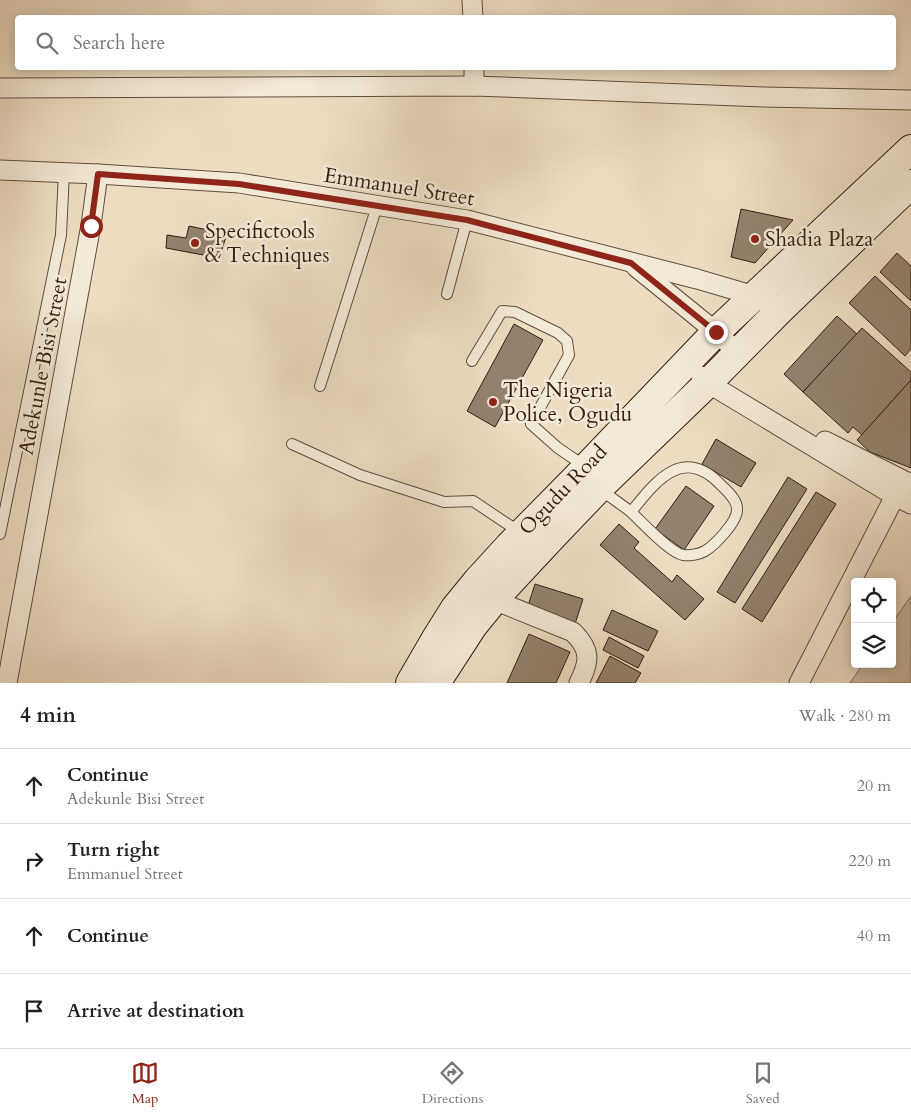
<!DOCTYPE html>
<meta charset="utf-8">
<style>
body{margin:0;font-family:Cardo,serif;background:#f2f2f2;color:#202124}
.controls{position:absolute;right:15px;bottom:15px;display:grid;overflow:hidden;border-radius:5px;box-shadow:0 2px 12px #0003}
.controls button{width:45px;height:45px;display:grid;place-items:center;padding:0;border:0;border-bottom:1px solid #e0e0e0;background:#fff;color:#202124;font:25px sans-serif}
.stop{position:absolute;width:15px;height:15px;margin:-11px;border:4px solid #8f2418;border-radius:50%;background:#fff}
.stop.end{background:#8f2418;border-color:#fff;box-shadow:0 1px 5px #0008}
.list{margin:0;padding:0;list-style:none}
h2{display:flex;justify-content:space-between;align-items:center;height:65px;margin:0;padding:0 20px;font-size:21px}
h2 small{font-size:16px;font-weight:400;color:#757577}
.list li{display:grid;grid-template-columns:32px 1fr auto;gap:15px;align-items:center;box-sizing:border-box;height:75px;padding:0 20px;border-top:1px solid #e0e0e0}
.list b{display:block;font-size:19px;white-space:nowrap}
.list p{margin:0;font-size:16px;white-space:nowrap;color:#757577}
.list em{font-size:16px;font-style:normal;color:#757577}
.icon{flex:none;width:28px;height:28px;fill:none;stroke:currentColor;stroke-width:2;stroke-linecap:round;stroke-linejoin:round}
.map{position:relative;flex:none;width:911px;height:683px;overflow:hidden}
.search{position:absolute;background:#fff;box-shadow:0 2px 12px #0003;left:15px;right:15px;top:15px;height:55px;display:flex;align-items:center;gap:12px;box-sizing:border-box;padding:0 18px;border-radius:5px;color:#757577;font-size:19px}
.sheet{height:365px;background:#fff}
nav{display:flex;justify-content:space-around;align-items:center;box-sizing:border-box;height:70px;border-top:1px solid #e0e0e0;background:#fff;font-size:14px;color:#757577}
nav a{display:grid;justify-items:center;gap:2px}
nav .on{color:#8f2418}
.map>svg:first-child{display:block}
.green{fill:#ccbda4;stroke:#7e6e5b}
.building{fill:#92816e;stroke:#311e12}
.lines{fill:none;stroke-linecap:round;stroke-linejoin:round}
.service-casing{stroke:#604e3e;stroke-width:12}
.minor-casing{stroke:#604e3e;stroke-width:21}
.secondary-casing{stroke:#311e12;stroke-width:30}
.service{stroke:#f3e9d7;stroke-width:10}
.minor{stroke:#f3e9d7;stroke-width:19}
.secondary{stroke:#f3e9d7;stroke-width:28}
.route{stroke:#8f2418;stroke-width:6}
.poi-dot{fill:#8f2418;stroke:#f3e9d7;stroke-width:2}
.labels{text-anchor:middle;dominant-baseline:central;stroke-width:5;stroke-linejoin:round;paint-order:stroke}
.street-label{font-size:21px;fill:#311e12;stroke:#f3e9d7}
.poi-label{font-size:21px;fill:#311e12;stroke:#f3e9d7;text-anchor:start}
</style>
<div class="map">
<svg width="911" height="683" viewBox="0 0 911 683">
<rect width="100%" height="100%" fill="#ecddc2"/>
<filter id="stains"><feTurbulence type="fractalNoise" baseFrequency=".004" numOctaves="4"/><feColorMatrix values="0 0 0 0 .2 0 0 0 0 .09 0 0 0 0 .02 0 0 0 .5 -.17"/></filter>
<radialGradient id="worn" r=".72"><stop offset=".6" stop-color="#630" stop-opacity="0"/><stop offset="1" stop-color="#630" stop-opacity=".3"/></radialGradient>
<!-- green -->
<path class="green" d="M 911,596 L 911,683 L 850,683 L 863,664 L 892,664 L 892,623 Z"/>
<!-- building -->
<g class="building">
<path d="M 741,209 L 793,220 L 755,263 L 731,257 Z"/>
<path d="M 189,226 L 227,234 L 219,258 L 166,248 L 167,235 L 186,238 Z"/>
<path d="M 897,253 L 911,266 L 911,301 L 880,272 Z"/>
<path d="M 875,276 L 911,310 L 911,349 L 905,356 L 849,303 Z"/>
<path d="M 837,316 L 857,334 L 803,392 L 784,374 Z"/>
<path d="M 514,324 L 543,340 L 495,427 L 467,411 Z"/>
<path d="M 862,328 L 911,372 L 911,380 L 862,435 L 853,427 L 848,433 L 803,392 Z"/>
<path d="M 911,380 L 911,468 L 870,452 L 857,440 Z"/>
<path d="M 716,439 L 756,463 L 741,487 L 702,464 Z"/>
<path d="M 788,477 L 807,489 L 735,603 L 717,592 Z"/>
<path d="M 686,486 L 714,506 L 684,550 L 655,529 Z"/>
<path d="M 816,492 L 836,504 L 762,622 L 742,609 Z"/>
<path d="M 619,524 L 639,542 L 634,548 L 672,582 L 677,575 L 704,599 L 685,620 L 600,545 Z"/>
<path d="M 535,584 L 583,599 L 575,624 L 527,609 Z"/>
<path d="M 612,610 L 658,631 L 648,651 L 603,630 Z"/>
<path d="M 529,634 L 570,652 L 556,683 L 507,683 Z"/>
<path d="M 609,637 L 644,656 L 638,668 L 603,650 Z"/>
<path d="M 610,656 L 641,673 L 635,683 L 596,683 Z"/>
</g>
<g class="lines">
<defs>
<g id="service">
<path d="M 447,294 L 467,220"/>
<path d="M 472,361 L 502,311 L 515,312 L 558,333 L 567,341 L 569,355 L 531,424 L 558,448 L 586,467"/>
<path d="M 320,386 L 377,206"/>
<path d="M 292,444 L 360,475 L 444,502 L 473,501 L 521,533"/>
<path d="M 600,489 C 610,497 621,504 631,512 C 642,522 670,553 683,555 C 690,556 700,554 705,551 C 715,545 737,522 737,510 C 738,500 727,491 721,485 C 683,445 656,481 631,512"/>
<path d="M 0,534 L 61,235 L 64,172"/>
</g>
<g id="minor">
<path d="M 472,0 L 473,18"/>
<path d="M 474,68 L 474,86"/>
<path d="M 0,88 L 474,86 L 764,97 L 911,100"/>
<path d="M 0,170 L 98,174 L 239,183 L 467,220 L 697,279 L 755,296 L 779,311"/>
<path d="M 636,267 L 716,332 L 738,353"/>
<path d="M 701,376 L 708,383 L 895,496 L 911,504"/>
<path d="M 825,441 L 911,484"/>
<path d="M 494,600 L 573,632 C 591,650 590,661 579,683"/>
<path d="M 7,683 L 91,225 L 98,174"/>
<path d="M 799,683 L 895,496"/>
</g>
<g id="secondary">
<path d="M 410,683 L 435,640 L 455,608 L 477,581 L 509,546 L 575,479 L 716,332 L 911,149"/>
<path d="M 436,683 L 473,626 L 499,594 L 554,535 L 599,488 L 708,383 L 779,311 L 911,184"/>
</g>
</defs>
<!-- service casing -->
<use href="#service" class="service-casing"/>
<!-- minor casing -->
<use href="#minor" class="minor-casing"/>
<!-- secondary casing -->
<use href="#secondary" class="secondary-casing"/>
<!-- service -->
<use href="#service" class="service"/>
<!-- minor -->
<use href="#minor" class="minor"/>
<!-- secondary -->
<use href="#secondary" class="secondary"/>
</g>
<g class="lines">
<!-- route -->
<path class="route" d="M 91,226 L 98,174 L 239,184 L 467,220 L 631,263 L 716,332"/>
</g>
<!-- markers -->
<g class="poi-dot">
<circle cx="755" cy="239" r="5"/>
<circle cx="195" cy="243" r="5"/>
<circle cx="493" cy="402" r="5"/>
</g>
<g class="labels">
<!-- street labels -->
<g class="street-label">
<text transform="translate(399 187) rotate(9)">Emmanuel Street</text>
<text transform="translate(43 366) rotate(-79)">Adekunle Bisi Street</text>
<text transform="translate(563 490) rotate(-46)">Ogudu Road</text>
</g>
<!-- poi labels -->
<g class="poi-label">
<text x="205" y="231">Specifictools<tspan x="205" dy="24">&amp; Techniques</tspan></text>
<text x="765" y="239">Shadia Plaza</text>
<text x="503" y="390">The Nigeria<tspan x="503" dy="24">Police, Ogudu</tspan></text>
</g>
</g>
<rect width="100%" height="100%" filter="url(#stains)"/>
<rect width="100%" height="100%" fill="url(#worn)"/>
</svg>
<div class="controls">
<button><svg class="icon" aria-label="locate" viewBox="0 0 24 24"><circle cx="12" cy="12" r="6"/><path d="M12 2v4M12 18v4M2 12h4M18 12h4"/></svg></button>
<button><svg class="icon" aria-label="layers" viewBox="0 0 24 24"><path d="M12 4l9 5-9 5-9-5zM3 14l9 5 9-5"/></svg></button>
</div>
<div class="stop" style="left:91px;top:226px"></div>
<div class="stop end" style="left:716px;top:332px"></div>
<div class="search"><svg class="icon" aria-label="search" viewBox="0 0 24 24"><circle cx="10" cy="10" r="6"/><path d="M15 15l6 6"/></svg>Search here</div>
</div>
<section class="sheet">
<h2>4 min<small>Walk · 280 m</small></h2>
<ul class="list">
<li><svg class="icon" aria-label="ahead" viewBox="0 0 24 24"><path d="M12 20V5M6 11l6-6 6 6"/></svg><div><b>Continue</b><p>Adekunle Bisi Street</p></div><em>20 m</em></li>
<li><svg class="icon" aria-label="right" viewBox="0 0 24 24"><path d="M7 20v-9h11M14 6l5 5-5 5"/></svg><div><b>Turn right</b><p>Emmanuel Street</p></div><em>220 m</em></li>
<li><svg class="icon" aria-label="ahead" viewBox="0 0 24 24"><path d="M12 20V5M6 11l6-6 6 6"/></svg><div><b>Continue</b></div><em>40 m</em></li>
<li><svg class="icon" aria-label="arrive" viewBox="0 0 24 24"><path d="M6 21V4h12l-3 4 3 4H6"/></svg><div><b>Arrive at destination</b></div></li>
</ul>
</section>
<nav>
<a class="on"><svg class="icon" aria-label="map" viewBox="0 0 24 24"><path d="M3 6l6-2 6 2 6-2v14l-6 2-6-2-6 2zM9 4v14M15 6v14"/></svg>Map</a>
<a><svg class="icon" aria-label="directions" viewBox="0 0 24 24"><path d="M12 3l9 9-9 9-9-9zM9 14v-3h6M13 9l2 2-2 2"/></svg>Directions</a>
<a><svg class="icon" aria-label="saved" viewBox="0 0 24 24"><path d="M7 4h10v16l-5-4-5 4z"/></svg>Saved</a>
</nav>
